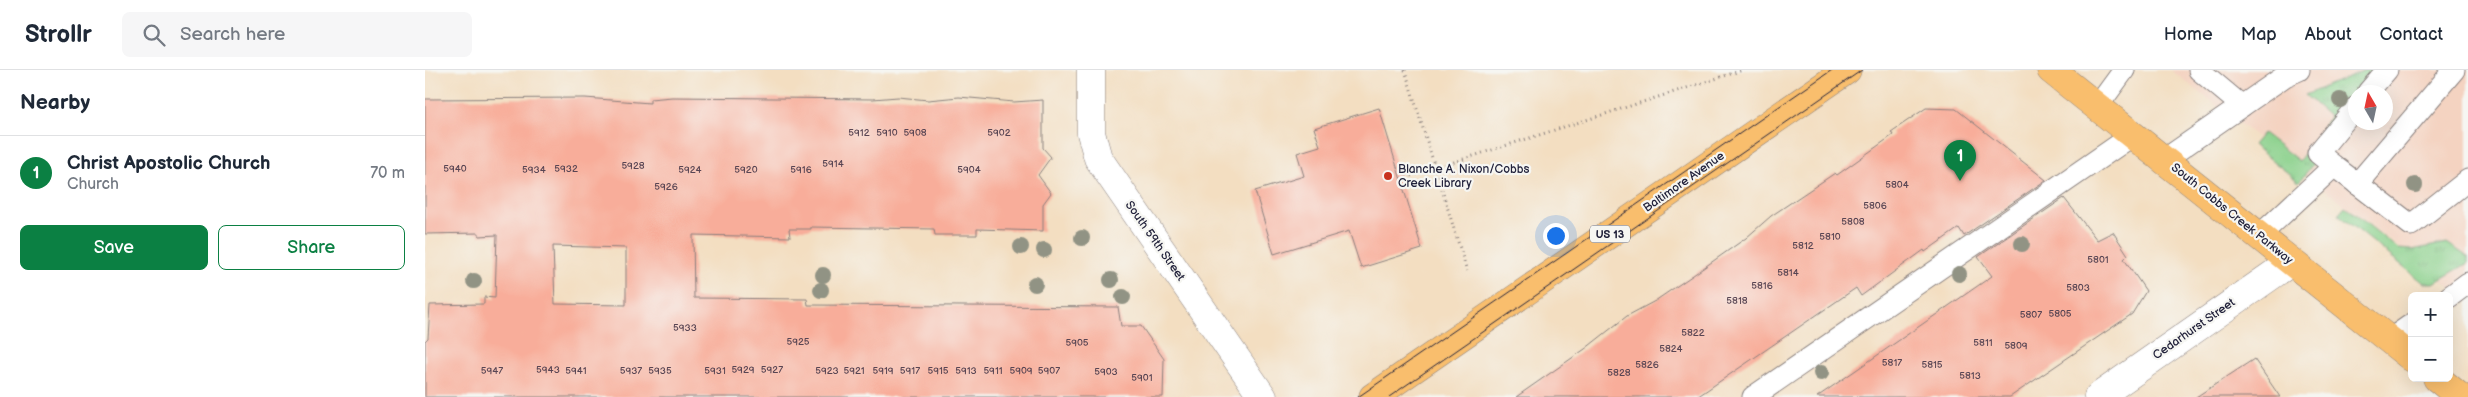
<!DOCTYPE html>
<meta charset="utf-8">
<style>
body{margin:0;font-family:"Balsamiq Sans",sans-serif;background:#f6f6f7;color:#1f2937}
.controls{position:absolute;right:15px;bottom:15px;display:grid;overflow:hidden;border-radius:8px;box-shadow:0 5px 20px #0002}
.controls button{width:45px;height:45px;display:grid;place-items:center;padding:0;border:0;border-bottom:1px solid #e0e1e3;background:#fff;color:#1f2937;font:25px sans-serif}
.compass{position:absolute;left:1923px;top:15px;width:45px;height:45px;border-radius:50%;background:#fff;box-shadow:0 5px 20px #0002;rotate:351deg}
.you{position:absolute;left:1130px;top:165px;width:18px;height:18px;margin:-12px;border:4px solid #fff;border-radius:50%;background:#1a73e8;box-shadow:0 0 0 8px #1a73e833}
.badge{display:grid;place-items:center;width:32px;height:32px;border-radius:50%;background:#0b8043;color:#fff;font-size:16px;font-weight:700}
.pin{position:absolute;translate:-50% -41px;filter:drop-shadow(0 1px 2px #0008)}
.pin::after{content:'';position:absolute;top:26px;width:18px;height:15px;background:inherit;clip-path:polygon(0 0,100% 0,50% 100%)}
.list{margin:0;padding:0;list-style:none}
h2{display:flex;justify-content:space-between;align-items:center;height:65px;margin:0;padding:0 20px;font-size:21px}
h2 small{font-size:16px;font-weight:400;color:#747a83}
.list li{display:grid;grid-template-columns:32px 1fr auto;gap:15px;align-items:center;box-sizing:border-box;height:75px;padding:0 20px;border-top:1px solid #e0e1e3}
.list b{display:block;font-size:19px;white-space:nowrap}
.list p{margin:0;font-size:16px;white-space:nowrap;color:#747a83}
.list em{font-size:16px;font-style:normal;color:#747a83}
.actions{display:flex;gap:10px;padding:15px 20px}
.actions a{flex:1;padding:11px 0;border:1px solid #0b8043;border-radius:8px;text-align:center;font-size:18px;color:#0b8043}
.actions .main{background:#0b8043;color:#fff}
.icon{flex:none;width:28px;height:28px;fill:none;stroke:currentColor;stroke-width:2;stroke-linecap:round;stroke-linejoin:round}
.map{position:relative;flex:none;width:2043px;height:327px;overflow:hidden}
header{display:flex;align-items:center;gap:30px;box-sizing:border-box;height:70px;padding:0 25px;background:#fff;border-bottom:1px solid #e0e1e3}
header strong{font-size:24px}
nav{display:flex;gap:28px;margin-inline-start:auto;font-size:18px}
.search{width:350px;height:45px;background:#f6f6f7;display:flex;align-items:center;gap:12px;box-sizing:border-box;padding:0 18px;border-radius:8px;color:#747a83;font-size:19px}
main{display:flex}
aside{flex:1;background:#fff}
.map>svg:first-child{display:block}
.built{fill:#f4d3c1;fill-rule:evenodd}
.grass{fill:url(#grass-tufts);stroke:#567962}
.building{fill:#f8ad9a;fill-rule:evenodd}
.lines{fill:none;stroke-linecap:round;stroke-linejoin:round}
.lane-casing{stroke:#8a807e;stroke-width:23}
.street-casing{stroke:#8a807e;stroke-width:29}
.primary-casing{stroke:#8a807e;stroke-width:29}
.path{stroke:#8a807e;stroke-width:3;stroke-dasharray:1 4;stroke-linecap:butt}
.lane{stroke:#fff;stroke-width:21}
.street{stroke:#fff;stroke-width:28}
.primary{stroke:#f9be6d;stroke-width:28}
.tram{stroke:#22223b;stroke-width:1}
.tree{fill:#919384}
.poi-dot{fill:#c8321e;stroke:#f6f6f2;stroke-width:2}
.labels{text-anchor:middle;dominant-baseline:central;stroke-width:4.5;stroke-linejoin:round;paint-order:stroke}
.number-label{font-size:10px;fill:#584553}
.shield{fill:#f6f6f2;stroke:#626272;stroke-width:1}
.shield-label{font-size:11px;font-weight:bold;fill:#22223b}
.poi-label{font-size:12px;fill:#22223b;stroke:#f6f6f2;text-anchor:start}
.street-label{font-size:12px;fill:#22223b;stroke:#f6f6f2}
</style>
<header>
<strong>Strollr</strong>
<div class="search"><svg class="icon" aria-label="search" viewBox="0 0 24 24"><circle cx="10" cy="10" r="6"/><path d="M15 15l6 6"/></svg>Search here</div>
<nav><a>Home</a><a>Map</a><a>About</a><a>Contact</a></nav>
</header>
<main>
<aside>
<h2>Nearby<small></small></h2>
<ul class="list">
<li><span class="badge">1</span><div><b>Christ Apostolic Church</b><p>Church</p></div><em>70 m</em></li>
</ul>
<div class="actions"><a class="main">Save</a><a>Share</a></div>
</aside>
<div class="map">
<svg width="2043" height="327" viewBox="0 0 2043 327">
<defs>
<pattern id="grass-tufts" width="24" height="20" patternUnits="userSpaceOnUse" patternTransform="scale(1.25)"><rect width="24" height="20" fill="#89d08a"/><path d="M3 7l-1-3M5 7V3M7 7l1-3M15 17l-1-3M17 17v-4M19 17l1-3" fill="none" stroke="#76b278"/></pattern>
</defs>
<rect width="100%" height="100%" fill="#f6f6f2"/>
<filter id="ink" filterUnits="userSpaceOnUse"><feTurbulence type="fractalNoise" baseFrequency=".02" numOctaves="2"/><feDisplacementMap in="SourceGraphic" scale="10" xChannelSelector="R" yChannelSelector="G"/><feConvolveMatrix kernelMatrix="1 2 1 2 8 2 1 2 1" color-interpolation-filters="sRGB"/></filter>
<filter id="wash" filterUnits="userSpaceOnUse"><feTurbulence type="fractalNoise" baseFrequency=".0096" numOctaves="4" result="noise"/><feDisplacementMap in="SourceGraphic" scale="20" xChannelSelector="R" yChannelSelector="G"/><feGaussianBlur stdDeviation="1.12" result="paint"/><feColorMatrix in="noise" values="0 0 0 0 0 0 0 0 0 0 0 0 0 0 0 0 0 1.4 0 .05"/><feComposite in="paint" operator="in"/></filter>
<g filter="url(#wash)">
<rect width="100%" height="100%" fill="#f3dec1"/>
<!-- built -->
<path class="built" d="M 1746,0 L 2043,0 L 2043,231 L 1787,32 ZM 1930,22 L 1960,22 L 1960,52 L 1930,52 Z"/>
<!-- grass -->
<g class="grass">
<path d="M 1940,0 L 1960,0 L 1943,22 L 1930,22 L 1930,40 L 1874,112 L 1828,75 L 1838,63 L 1874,91 L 1905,47 L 1880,25 Z"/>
<path d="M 1920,136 L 1973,179 L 1987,180 L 2022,173 L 2043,187 L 2043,193 L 2009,213 L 1999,213 L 1913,144 Z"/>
</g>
<g id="blocks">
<!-- building -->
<g class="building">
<path d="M 247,27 L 448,29 L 473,27 L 503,30 L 534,27 L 589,32 L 618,30 L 618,78 L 626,87 L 613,105 L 626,123 L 618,134 L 618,161 L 552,159 L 552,165 L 510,165 L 509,159 L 386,157 L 386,159 L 364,159 L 365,167 L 268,165 L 269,228 L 382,229 L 383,235 L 693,237 L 696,256 L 716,256 L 739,289 L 738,327 L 0,327 L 0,271 L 3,268 L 5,235 L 59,234 L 59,227 L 70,228 L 72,165 L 54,166 L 54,163 L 0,164 L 0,29 L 160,28 L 225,33 L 225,29 ZM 128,176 L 201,178 L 201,235 L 130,234 Z"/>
<path d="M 954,38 L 997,179 L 936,198 L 924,161 L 849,184 L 830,121 L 879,106 L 872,83 L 895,76 L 889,58 Z"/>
<path d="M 1501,38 L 1531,39 L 1621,110 L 1539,166 L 1534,158 L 1500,182 L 1499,180 L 1436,226 L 1431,218 L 1272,327 L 1091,327 L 1160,279 L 1202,246 L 1230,231 L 1274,201 L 1321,168 L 1346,146 L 1410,103 L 1412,105 L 1468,65 L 1466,62 Z"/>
<path d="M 1639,128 L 1672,170 L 1688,162 L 1703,185 L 1699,189 L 1721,221 L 1707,244 L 1585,327 L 1392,327 L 1567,206 L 1553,187 Z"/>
<path d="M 1829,289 L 1855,327 L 1771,327 Z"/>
</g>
</g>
</g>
<g filter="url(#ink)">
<use href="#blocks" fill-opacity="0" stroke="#8a807e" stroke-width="1"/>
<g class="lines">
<defs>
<g id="lane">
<path d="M 1774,0 L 1817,36"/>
<path d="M 1943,22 L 1962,0"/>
<path d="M 1672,37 L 1699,0"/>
<path d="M 1739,90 L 1860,6 L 1874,0"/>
<path d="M 1909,96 L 1893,83 L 1930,38"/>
<path d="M 1932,114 L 2029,0"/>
<path d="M 1834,166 L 1909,96 L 1986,155 L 2043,110"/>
<path d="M 2024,227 L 2043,213"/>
<path d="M 1964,270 L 1987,254"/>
<path d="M 1328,327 L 1708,65"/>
</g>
<g id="street">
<path d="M 666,0 L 666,63 L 673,88 L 838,327"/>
<path d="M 1673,327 L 1866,192"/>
</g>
<g id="primary">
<path d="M 1626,0 L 1987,288"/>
<path d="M 2012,308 L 2035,327"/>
<path d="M 948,327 L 1422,0"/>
</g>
</defs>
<!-- lane casing -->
<use href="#lane" class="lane-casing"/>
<!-- street casing -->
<use href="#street" class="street-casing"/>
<!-- primary casing -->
<use href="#primary" class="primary-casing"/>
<!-- path -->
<g class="path">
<path d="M 980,0 L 1042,201"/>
<path d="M 976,109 L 1318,0"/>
</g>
<!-- lane -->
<use href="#lane" class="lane"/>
<!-- street -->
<use href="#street" class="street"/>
<!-- primary -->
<use href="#primary" class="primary"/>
<!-- tram -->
<g class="tram">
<path d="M 933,327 L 1407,0"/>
<path d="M 964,327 L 1437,0"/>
</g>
</g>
<!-- trees -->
<g class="tree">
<circle cx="1915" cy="30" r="8"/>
<circle cx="1990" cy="115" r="8"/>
<circle cx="657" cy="168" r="8"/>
<circle cx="1597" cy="174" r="8"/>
<circle cx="596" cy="177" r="8"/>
<circle cx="619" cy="180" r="8"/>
<circle cx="1534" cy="204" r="8"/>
<circle cx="398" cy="205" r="8"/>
<circle cx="686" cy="210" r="8"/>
<circle cx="49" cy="211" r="8"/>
<circle cx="610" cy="214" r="8"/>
<circle cx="396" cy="220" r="8"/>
<circle cx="698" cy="227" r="8"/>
<circle cx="1396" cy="303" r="8"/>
</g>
</g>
<!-- markers -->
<circle class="poi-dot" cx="963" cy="106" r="5"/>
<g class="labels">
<!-- number labels -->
<g class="number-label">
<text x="434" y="63">5912</text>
<text x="462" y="63">5910</text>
<text x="490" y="63">5908</text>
<text x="574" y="63">5902</text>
<text x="408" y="94">5914</text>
<text x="208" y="96">5928</text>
<text x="30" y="99">5940</text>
<text x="141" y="99">5932</text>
<text x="109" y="100">5934</text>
<text x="265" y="100">5924</text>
<text x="321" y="100">5920</text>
<text x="376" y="100">5916</text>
<text x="544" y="100">5904</text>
<text x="1472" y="115">5804</text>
<text x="241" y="117">5926</text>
<text x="1450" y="136">5806</text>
<text x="1428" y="152">5808</text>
<text x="1405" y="167">5810</text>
<text x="1378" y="176">5812</text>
<text x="1673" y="190">5801</text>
<text x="1363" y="203">5814</text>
<text x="1337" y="216">5816</text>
<text x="1653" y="218">5803</text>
<text x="1312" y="231">5818</text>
<text x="1635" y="244">5805</text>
<text x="1606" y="245">5807</text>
<text x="260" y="258">5933</text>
<text x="1268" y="263">5822</text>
<text x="373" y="272">5925</text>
<text x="652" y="273">5905</text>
<text x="1558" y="273">5811</text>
<text x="1591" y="276">5809</text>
<text x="1246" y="279">5824</text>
<text x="1467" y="293">5817</text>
<text x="1222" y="295">5826</text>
<text x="1507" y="295">5815</text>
<text x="123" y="300">5943</text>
<text x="318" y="300">5929</text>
<text x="347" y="300">5927</text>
<text x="67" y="301">5947</text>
<text x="151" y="301">5941</text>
<text x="206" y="301">5937</text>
<text x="235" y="301">5935</text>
<text x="290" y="301">5931</text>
<text x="402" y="301">5923</text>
<text x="429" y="301">5921</text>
<text x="458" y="301">5919</text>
<text x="485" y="301">5917</text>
<text x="513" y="301">5915</text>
<text x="541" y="301">5913</text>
<text x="568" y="301">5911</text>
<text x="596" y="301">5909</text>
<text x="624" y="301">5907</text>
<text x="681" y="302">5903</text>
<text x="1194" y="303">5828</text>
<text x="1545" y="306">5813</text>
<text x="717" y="308">5901</text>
</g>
<!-- shield labels -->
<rect class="shield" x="1165" y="155.5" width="40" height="17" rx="4"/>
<g class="shield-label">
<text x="1185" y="164">US 13</text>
</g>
<!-- poi labels -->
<g class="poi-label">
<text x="973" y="99">Blanche A. Nixon/Cobbs<tspan x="973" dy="14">Creek Library</tspan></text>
</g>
<!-- street labels -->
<g class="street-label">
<text transform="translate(1259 112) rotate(-35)">Baltimore Avenue</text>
<text transform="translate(1807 144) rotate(39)">South Cobbs Creek Parkway</text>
<text transform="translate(730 171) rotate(55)">South 59th Street</text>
<text transform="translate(1769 259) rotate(-35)">Cedarhurst Street</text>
</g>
</g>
</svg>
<div class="controls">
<button>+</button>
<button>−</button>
</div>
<svg class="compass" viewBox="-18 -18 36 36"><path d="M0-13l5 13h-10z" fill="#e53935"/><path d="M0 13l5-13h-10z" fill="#747a83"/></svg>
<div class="you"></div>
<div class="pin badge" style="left:1535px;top:111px">1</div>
</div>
</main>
